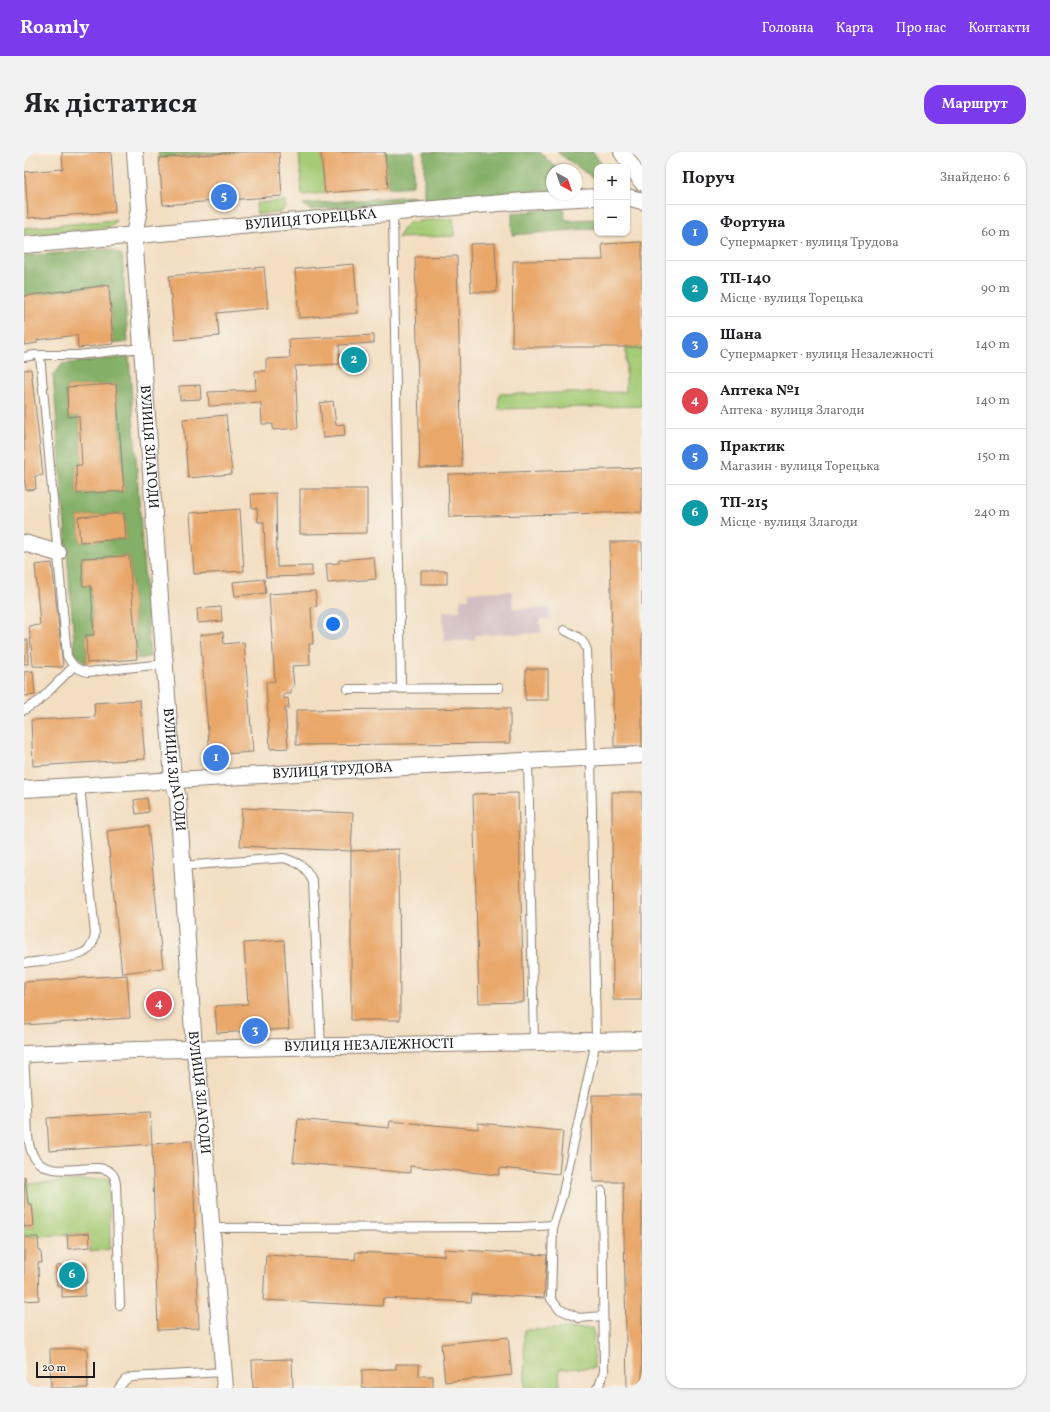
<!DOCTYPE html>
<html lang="uk">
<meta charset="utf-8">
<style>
body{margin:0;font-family:Vollkorn,serif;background:#f2f2f2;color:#202124}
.controls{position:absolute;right:12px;top:12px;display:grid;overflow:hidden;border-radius:8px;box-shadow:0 1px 3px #0004}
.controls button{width:36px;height:36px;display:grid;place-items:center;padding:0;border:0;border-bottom:1px solid #e0e0e0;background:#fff;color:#202124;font:20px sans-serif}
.compass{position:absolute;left:522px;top:12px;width:36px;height:36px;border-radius:50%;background:#fff;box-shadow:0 1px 3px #0004;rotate:140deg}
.scale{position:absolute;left:12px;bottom:10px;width:59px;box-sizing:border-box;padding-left:4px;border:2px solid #1c1c1c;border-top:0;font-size:11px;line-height:14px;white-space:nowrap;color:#1c1c1c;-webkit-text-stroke:3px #f7f3e8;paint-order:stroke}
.you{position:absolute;left:309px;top:472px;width:14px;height:14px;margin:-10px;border:3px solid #fff;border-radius:50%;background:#1a73e8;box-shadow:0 0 0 6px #1a73e833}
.badge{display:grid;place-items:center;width:26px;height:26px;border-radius:50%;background:#7c3aed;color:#fff;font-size:13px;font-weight:700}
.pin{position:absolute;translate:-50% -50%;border:2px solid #fff;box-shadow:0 1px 4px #0006}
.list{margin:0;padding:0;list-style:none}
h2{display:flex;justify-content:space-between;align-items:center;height:52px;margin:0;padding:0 16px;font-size:17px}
h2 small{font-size:13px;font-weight:400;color:#757577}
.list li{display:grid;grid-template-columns:26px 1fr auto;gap:12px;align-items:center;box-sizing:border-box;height:56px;padding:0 16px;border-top:1px solid #e0e0e0}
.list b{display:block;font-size:15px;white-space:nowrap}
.list p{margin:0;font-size:13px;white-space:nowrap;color:#757577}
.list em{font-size:13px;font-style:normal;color:#757577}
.map{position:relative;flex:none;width:618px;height:1236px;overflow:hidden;border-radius:16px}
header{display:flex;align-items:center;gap:24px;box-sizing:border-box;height:56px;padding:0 20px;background:#7c3aed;color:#fff}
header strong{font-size:19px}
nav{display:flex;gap:22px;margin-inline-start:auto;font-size:14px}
.intro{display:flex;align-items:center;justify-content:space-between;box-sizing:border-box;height:96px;padding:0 24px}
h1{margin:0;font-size:28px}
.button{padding:10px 18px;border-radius:16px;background:#7c3aed;color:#fff;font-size:14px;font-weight:700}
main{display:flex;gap:24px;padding:0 24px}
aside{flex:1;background:#fff;border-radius:16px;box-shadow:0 1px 3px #0004}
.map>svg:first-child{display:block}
.industrial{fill:#d2bec3}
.green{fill:#a4cb75;stroke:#607448}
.forest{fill:#83af66;stroke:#506641;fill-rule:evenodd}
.building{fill:#e9a76a}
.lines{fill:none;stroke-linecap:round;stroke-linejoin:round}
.service-casing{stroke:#887d6f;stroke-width:10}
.minor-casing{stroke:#887d6f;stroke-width:18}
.service{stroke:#fff;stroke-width:8}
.minor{stroke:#fff;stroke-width:16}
.labels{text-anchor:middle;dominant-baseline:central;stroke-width:3.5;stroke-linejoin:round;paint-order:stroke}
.street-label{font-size:14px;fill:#1c1c1c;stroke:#f7f3e8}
</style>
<header>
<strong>Roamly</strong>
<nav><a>Головна</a><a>Карта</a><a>Про нас</a><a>Контакти</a></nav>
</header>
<div class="intro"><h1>Як дістатися</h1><a class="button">Маршрут</a></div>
<main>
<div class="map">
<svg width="618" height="1236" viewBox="0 0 618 1236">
<rect width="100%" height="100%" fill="#f7f3e8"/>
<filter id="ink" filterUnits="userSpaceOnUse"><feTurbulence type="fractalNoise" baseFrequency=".025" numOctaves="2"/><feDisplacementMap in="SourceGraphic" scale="8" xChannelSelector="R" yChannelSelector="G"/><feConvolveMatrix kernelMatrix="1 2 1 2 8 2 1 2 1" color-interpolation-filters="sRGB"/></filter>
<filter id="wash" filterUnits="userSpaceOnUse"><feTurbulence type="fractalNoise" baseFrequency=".012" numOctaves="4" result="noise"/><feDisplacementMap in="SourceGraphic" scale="16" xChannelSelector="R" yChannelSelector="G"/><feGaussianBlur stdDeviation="0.9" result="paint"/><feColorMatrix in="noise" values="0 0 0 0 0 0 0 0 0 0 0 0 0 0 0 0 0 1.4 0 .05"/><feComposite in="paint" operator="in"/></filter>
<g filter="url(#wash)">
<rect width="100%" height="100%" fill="#f3dec2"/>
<!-- industrial -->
<path class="industrial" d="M 488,439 L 489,457 L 525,456 L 526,467 L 516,467 L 517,481 L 451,483 L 451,488 L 420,489 L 419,460 L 436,459 L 436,447 L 445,447 L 445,440 Z"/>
<!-- green -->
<g class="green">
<path d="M 275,0 L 297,0 L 301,41 L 278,43 Z"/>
<path d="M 261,49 L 262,55 L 256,61 L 233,62 L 232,51 Z"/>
<path d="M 429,66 L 430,84 L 374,86 L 379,76 L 386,70 Z"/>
<path d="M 92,68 L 87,75 L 0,83 L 0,76 Z"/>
<path d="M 602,195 L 618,195 L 618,254 L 475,257 L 475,242 L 602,240 Z"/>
<path d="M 85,1026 L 86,1097 L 66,1100 L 64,1081 L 0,1085 L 0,1075 L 10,1074 L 8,1052 L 4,1052 L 2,1032 Z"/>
<path d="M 569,1176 L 570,1216 L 535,1217 L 536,1236 L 501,1236 L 500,1178 Z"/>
</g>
<!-- forest -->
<g class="forest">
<path d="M 134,0 L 214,0 L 135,6 Z"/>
<path d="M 361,0 L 390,0 L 389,34 L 364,36 Z"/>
<path d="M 400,0 L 516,0 L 524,9 L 537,18 L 528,18 L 528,38 L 400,48 Z"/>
<path d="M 533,0 L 569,0 L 580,15 L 573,15 L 573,29 Z"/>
<path d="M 390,44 L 390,49 L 285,58 L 279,52 Z"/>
<path d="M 540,56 L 541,68 L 573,67 L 573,76 L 488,83 L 488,61 Z"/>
<path d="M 85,97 L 98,103 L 104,190 L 89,192 L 85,133 L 0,144 L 0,104 Z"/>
<path d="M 105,205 L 126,505 L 113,507 L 105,404 L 58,406 L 59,433 L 67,434 L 70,483 L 62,484 L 63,511 L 51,502 L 29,223 L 38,212 ZM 92,232 L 100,339 L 53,341 L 52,313 L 58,313 L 55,264 L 44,265 L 43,235 ZM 100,361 L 102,387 L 56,390 L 54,365 Z"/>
</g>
<g id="blocks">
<!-- building -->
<g class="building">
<path d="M 38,0 L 87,0 L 91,60 L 4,66 L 1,20 L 39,17 Z"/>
<path d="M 214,0 L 255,0 L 258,44 L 139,53 L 135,6 Z"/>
<path d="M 297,0 L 361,0 L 364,36 L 301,41 Z"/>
<path d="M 618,90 L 618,195 L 488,195 L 489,109 L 579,108 L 578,92 Z"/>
<path d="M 471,91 L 473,140 L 447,140 L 446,92 Z"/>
<path d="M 433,104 L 438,315 L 396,316 L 391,105 Z"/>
<path d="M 330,112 L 334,161 L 275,166 L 271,117 Z"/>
<path d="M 240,115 L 244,156 L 193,161 L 195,184 L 151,188 L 145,124 Z"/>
<path d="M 85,133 L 89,192 L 54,196 L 53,183 L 13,188 L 13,191 L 0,193 L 0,144 Z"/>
<path d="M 350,183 L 350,191 L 315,193 L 316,212 L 271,214 L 274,276 L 249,278 L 249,272 L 238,272 L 237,251 L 185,254 L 184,240 L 232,238 L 231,219 L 242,219 L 242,207 L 266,206 L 265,187 Z"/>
<rect x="318" y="200" width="23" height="16"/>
<path d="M 7,217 L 19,323 L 11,324 L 12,337 L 2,338 L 0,326 L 0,218 Z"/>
<path d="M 92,232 L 100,339 L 53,342 L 52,313 L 58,313 L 55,264 L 44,265 L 43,235 Z"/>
<path d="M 176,233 L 177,247 L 156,248 L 155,234 Z"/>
<path d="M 309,249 L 312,273 L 320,272 L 321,284 L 299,286 L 296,251 Z"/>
<path d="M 202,263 L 208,322 L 164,326 L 159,267 Z"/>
<path d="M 618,316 L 618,360 L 425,365 L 424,322 Z"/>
<path d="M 276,337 L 343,337 L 343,381 L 276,382 Z"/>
<path d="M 252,341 L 253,415 L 288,414 L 288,424 L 242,425 L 240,370 L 234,370 L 233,356 L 228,356 L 227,342 Z"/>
<path d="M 216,357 L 220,419 L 170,422 L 166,361 Z"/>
<path d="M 100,361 L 102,387 L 56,390 L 54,365 Z"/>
<path d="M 586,390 L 618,390 L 618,594 L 590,594 Z"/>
<path d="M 105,404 L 113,507 L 63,511 L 62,483 L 70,483 L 67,434 L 59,434 L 58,406 Z"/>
<path d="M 350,405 L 352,427 L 304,431 L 302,412 L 315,411 L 315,408 Z"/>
<path d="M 28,411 L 39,515 L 9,514 L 5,474 L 16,473 L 11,413 Z"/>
<rect x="397" y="419" width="26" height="13"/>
<path d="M 240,427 L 242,441 L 211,444 L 209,430 Z"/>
<path d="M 291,439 L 293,454 L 287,455 L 289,492 L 285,492 L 286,513 L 268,514 L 270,534 L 267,536 L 267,542 L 259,542 L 260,547 L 264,546 L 265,556 L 261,556 L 264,596 L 246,597 L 242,530 L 251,529 L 245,442 Z"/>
<path d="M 197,455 L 198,469 L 174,471 L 173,457 Z"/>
<path d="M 199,480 L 200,492 L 220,490 L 229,600 L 186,603 L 176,483 Z"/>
<rect x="0" y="488" width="4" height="24"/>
<path d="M 502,517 L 524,517 L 524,548 L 501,548 Z"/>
<path d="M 9,519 L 11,543 L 0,544 L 0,520 Z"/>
<path d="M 116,548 L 121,607 L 9,614 L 7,568 L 71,565 L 70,551 Z"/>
<path d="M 486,556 L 486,591 L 272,593 L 272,558 Z"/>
<path d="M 588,640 L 618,640 L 618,848 L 589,848 Z"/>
<path d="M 494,641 L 500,850 L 455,851 L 449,642 Z"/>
<path d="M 123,646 L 125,660 L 112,662 L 110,648 Z"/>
<path d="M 218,656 L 329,661 L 327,699 L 216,694 Z"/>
<path d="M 124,674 L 139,816 L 98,821 L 83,679 Z"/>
<path d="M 375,697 L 376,868 L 327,868 L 327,699 Z"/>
<path d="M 260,788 L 265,877 L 193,881 L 191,854 L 224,852 L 220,791 Z"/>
<path d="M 103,823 L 106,866 L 0,873 L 0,830 Z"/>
<path d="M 568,943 L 618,943 L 618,1236 L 603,1236 L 599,1030 L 569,1030 Z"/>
<path d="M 126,960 L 128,992 L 25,999 L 23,966 Z"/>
<path d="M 274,967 L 365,976 L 366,969 L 454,977 L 454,971 L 539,979 L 535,1022 L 476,1016 L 475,1023 L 386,1014 L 386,1021 L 269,1010 Z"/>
<path d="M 168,989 L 175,1176 L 134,1178 L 128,992 Z"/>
<path d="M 1,1024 L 4,1052 L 8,1052 L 10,1074 L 0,1075 L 0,1025 Z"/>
<path d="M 65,1081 L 66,1095 L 44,1097 L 43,1083 Z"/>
<path d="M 0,1085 L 14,1085 L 15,1099 L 17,1099 L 18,1111 L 14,1111 L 15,1148 L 0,1149 Z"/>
<path d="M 420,1097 L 523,1103 L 520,1146 L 448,1142 L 447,1150 L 359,1146 L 358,1154 L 239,1148 L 242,1103 L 331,1108 L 332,1100 L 420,1104 Z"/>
<path d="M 62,1112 L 63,1131 L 61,1131 L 61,1144 L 38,1145 L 38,1133 L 33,1134 L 32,1114 Z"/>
<path d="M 484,1185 L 488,1223 L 421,1230 L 417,1192 Z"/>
<path d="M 63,1196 L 64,1236 L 27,1236 L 26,1197 Z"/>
<path d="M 268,1207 L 269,1236 L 229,1236 L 228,1208 Z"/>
<path d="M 372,1212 L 395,1212 L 395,1224 L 409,1224 L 409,1236 L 338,1236 L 338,1218 L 372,1217 Z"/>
</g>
</g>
</g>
<g filter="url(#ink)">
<use href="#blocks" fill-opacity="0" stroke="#887d6f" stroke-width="1"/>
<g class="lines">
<defs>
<g id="service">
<path d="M 369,61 L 377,536"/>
<path d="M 16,203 L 43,504 C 49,515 52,517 64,520 L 140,512"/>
<path d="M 0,205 L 11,203 L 54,203 L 118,196"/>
<path d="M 540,478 C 551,483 559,486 563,498 L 567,605 L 572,889 L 538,1045 L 529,1073 L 527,1147 L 535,1157 L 555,1166 L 579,1164"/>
<path d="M 324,537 L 475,536"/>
<path d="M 0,558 L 15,549 L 50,514"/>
<path d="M 504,608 L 510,891"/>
<path d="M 158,714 L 260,706 C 277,712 281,713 289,730 L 297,895"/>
<path d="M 0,811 C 15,809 46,807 59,801 C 67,797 70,790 71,782 L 56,634"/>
<path d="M 0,902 C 1,920 2,939 3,957 C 4,973 2,991 10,1005 C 24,1030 68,1009 85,1019 C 90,1022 91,1026 92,1032 L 96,1153"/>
<path d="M 187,1076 L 497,1075 L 529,1073"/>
<path d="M 95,1236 L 101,1228 L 108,1225 L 200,1220"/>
<path d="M 573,1236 L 575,1234 L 580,1220 L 578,1039"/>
</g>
<g id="minor">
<path id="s1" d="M 111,0 L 115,57 L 110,83 L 149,628 L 154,645 L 170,897 L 175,926 L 201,1236"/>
<path d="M 598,0 L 618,30"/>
<path d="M 603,45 L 618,49"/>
<path id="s2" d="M 0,93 L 500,49 L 573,45"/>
<path d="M 0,391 L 34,401"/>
<path id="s3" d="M 0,637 L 322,618 L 618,603"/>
<path id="s4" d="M 0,902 L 113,898 L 618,888"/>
</g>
</defs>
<!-- service casing -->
<use href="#service" class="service-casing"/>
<!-- minor casing -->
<use href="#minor" class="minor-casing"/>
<!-- service -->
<use href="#service" class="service"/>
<!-- minor -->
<use href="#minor" class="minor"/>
</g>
</g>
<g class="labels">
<!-- street labels -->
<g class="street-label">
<text stroke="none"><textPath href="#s2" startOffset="288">ВУЛИЦЯ ТОРЕЦЬКА</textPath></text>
<text stroke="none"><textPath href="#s1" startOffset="296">ВУЛИЦЯ ЗЛАГОДИ</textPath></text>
<text stroke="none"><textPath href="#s1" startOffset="620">ВУЛИЦЯ ЗЛАГОДИ</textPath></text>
<text stroke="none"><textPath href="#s3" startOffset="309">ВУЛИЦЯ ТРУДОВА</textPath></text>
<text stroke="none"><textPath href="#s4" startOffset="345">ВУЛИЦЯ НЕЗАЛЕЖНОСТІ</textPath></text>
<text stroke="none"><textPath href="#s1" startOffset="944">ВУЛИЦЯ ЗЛАГОДИ</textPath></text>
</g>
</g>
</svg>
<div class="controls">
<button>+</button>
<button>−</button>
</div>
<svg class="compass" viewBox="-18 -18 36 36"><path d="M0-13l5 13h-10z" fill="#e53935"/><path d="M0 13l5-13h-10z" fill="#757577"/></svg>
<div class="scale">20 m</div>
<div class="you"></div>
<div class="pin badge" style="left:192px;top:606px;background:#3f7fe0">1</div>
<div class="pin badge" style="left:330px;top:208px;background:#0f9aa8">2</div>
<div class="pin badge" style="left:231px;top:879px;background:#3f7fe0">3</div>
<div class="pin badge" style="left:135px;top:852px;background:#e0444e">4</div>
<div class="pin badge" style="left:200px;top:45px;background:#3f7fe0">5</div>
<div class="pin badge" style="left:48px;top:1123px;background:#0f9aa8">6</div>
</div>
<aside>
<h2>Поруч<small>Знайдено: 6</small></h2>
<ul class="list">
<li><span class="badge" style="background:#3f7fe0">1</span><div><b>Фортуна</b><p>Супермаркет · вулиця Трудова</p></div><em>60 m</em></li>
<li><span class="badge" style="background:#0f9aa8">2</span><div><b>ТП-140</b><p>Місце · вулиця Торецька</p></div><em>90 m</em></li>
<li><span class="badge" style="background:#3f7fe0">3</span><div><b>Шана</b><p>Супермаркет · вулиця Незалежності</p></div><em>140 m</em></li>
<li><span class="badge" style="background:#e0444e">4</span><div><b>Аптека №1</b><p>Аптека · вулиця Злагоди</p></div><em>140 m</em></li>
<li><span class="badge" style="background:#3f7fe0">5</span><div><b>Практик</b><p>Магазин · вулиця Торецька</p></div><em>150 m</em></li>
<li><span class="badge" style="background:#0f9aa8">6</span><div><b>ТП-215</b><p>Місце · вулиця Злагоди</p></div><em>240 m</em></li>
</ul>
</aside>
</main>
